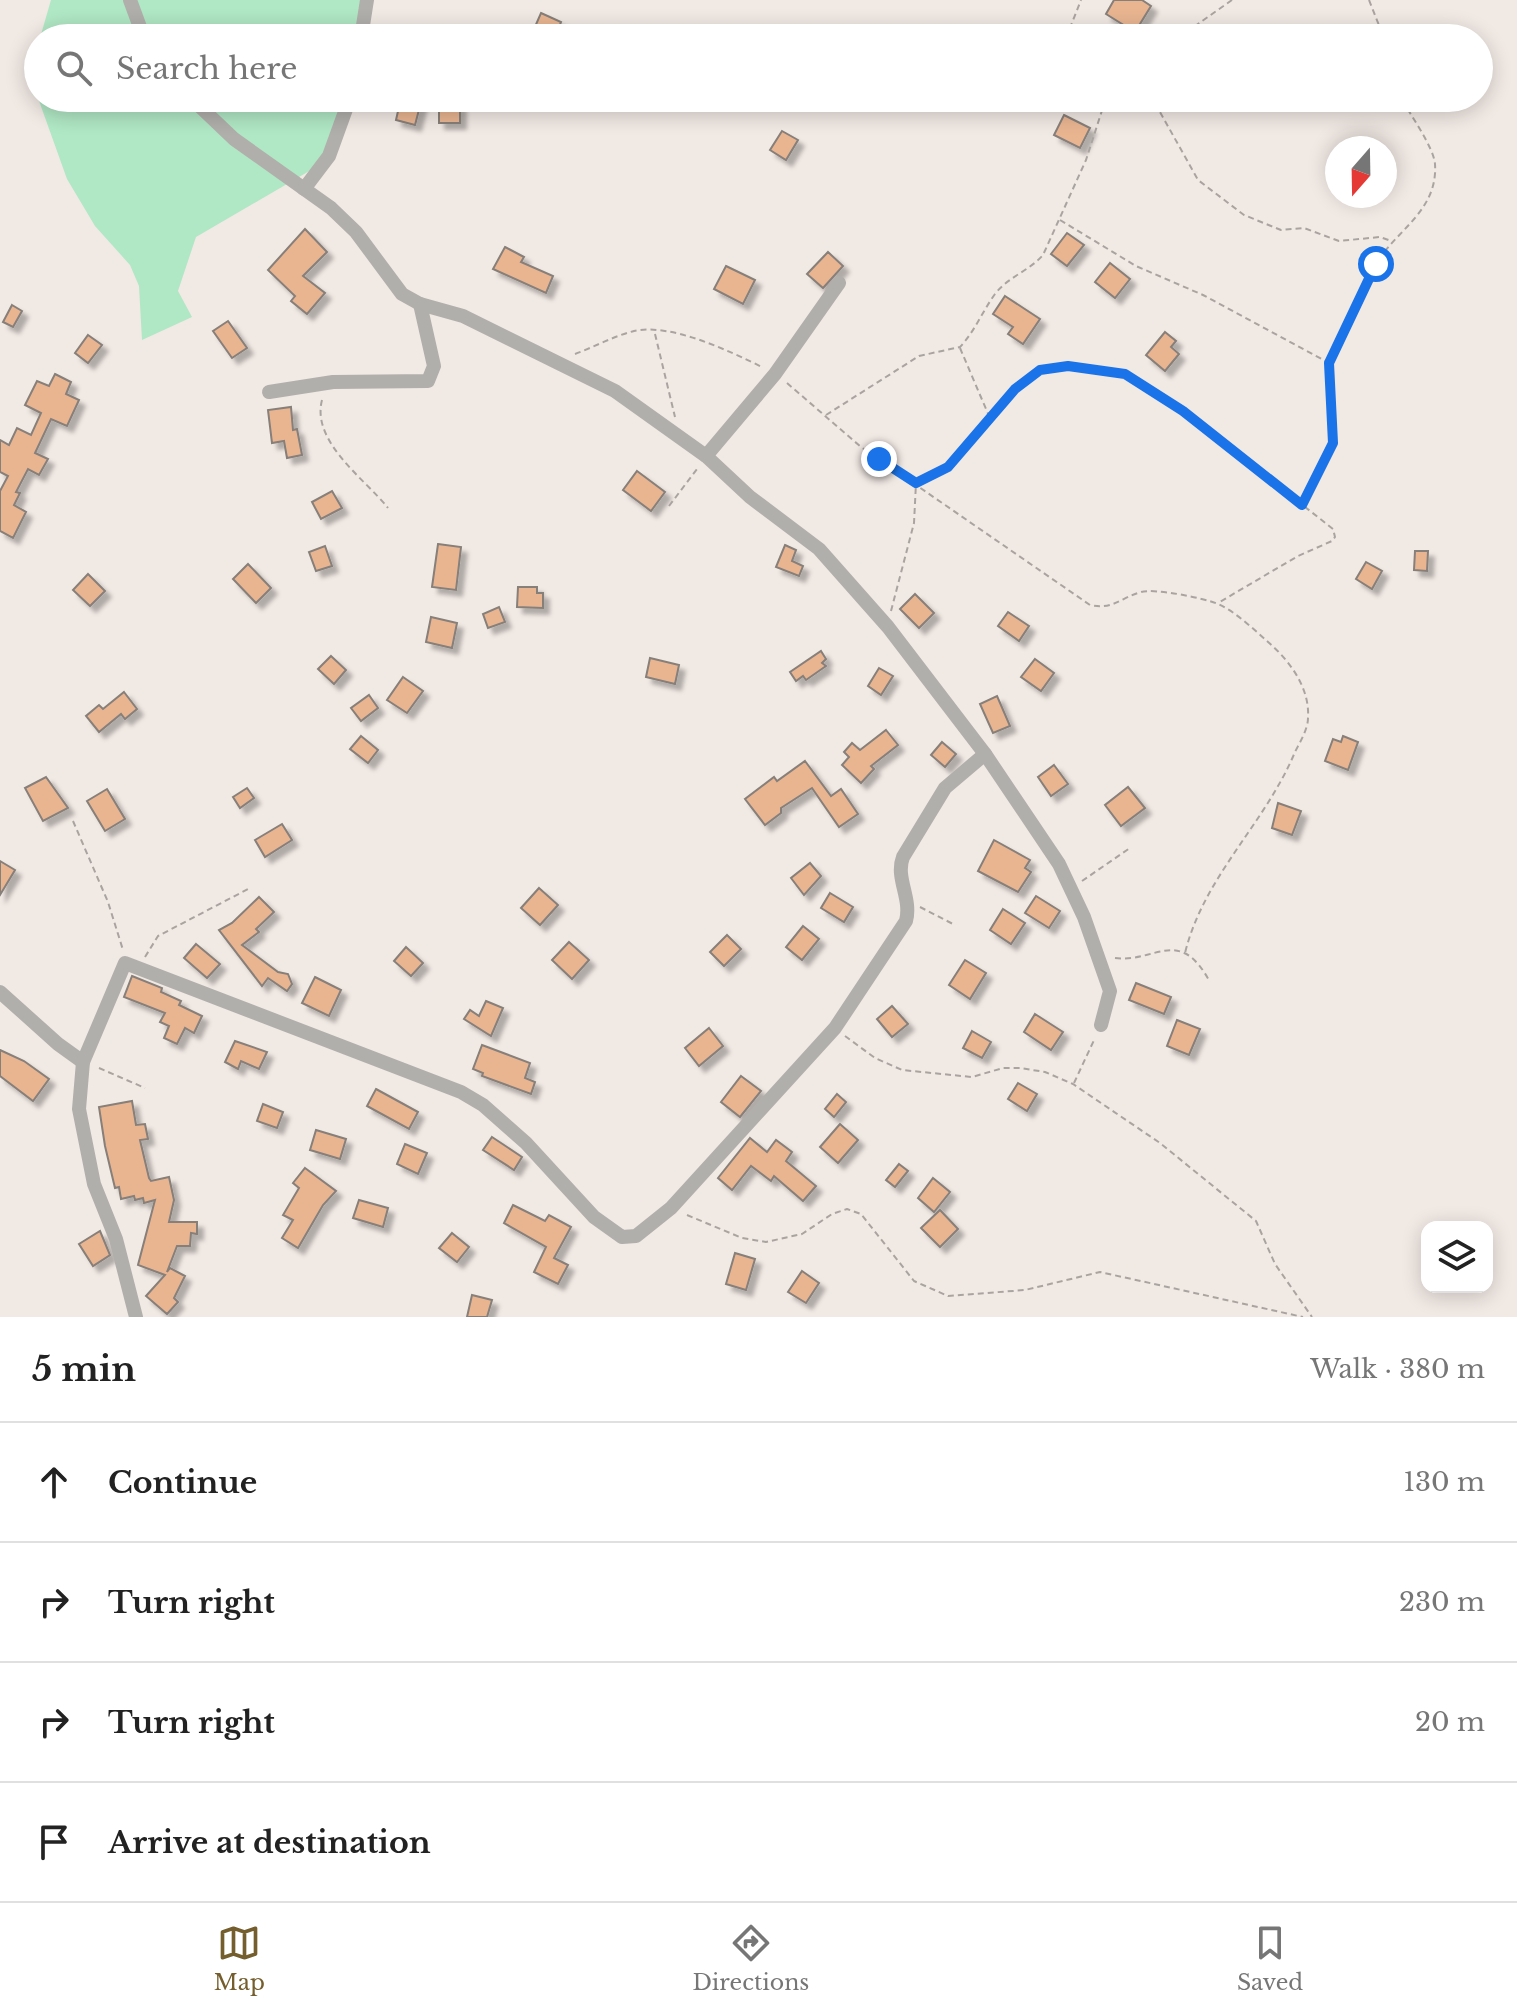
<!DOCTYPE html>
<meta charset="utf-8">
<style>
body{margin:0;font-family:"Libre Baskerville",serif;background:#f2f2f2;color:#222}
.controls{position:absolute;right:24px;bottom:24px;display:grid;overflow:hidden;border-radius:16px;box-shadow:0 4px 20px #0003}
.controls button{width:72px;height:72px;display:grid;place-items:center;padding:0;border:0;border-bottom:2px solid #e0e0e0;background:#fff;color:#222;font:40px sans-serif}
.compass{position:absolute;left:1325px;top:136px;width:72px;height:72px;border-radius:50%;background:#fff;box-shadow:0 4px 20px #0003;rotate:200deg}
.stop{position:absolute;width:24px;height:24px;margin:-18px;border:6px solid #1a73e8;border-radius:50%;background:#fff}
.stop.end{background:#1a73e8;border-color:#fff;box-shadow:0 2px 8px #0008}
.list{margin:0;padding:0;list-style:none}
h2{display:flex;justify-content:space-between;align-items:center;height:104px;margin:0;padding:0 32px;font-size:34px}
h2 small{font-size:26px;font-weight:400;color:#767676}
.list li{display:grid;grid-template-columns:52px 1fr auto;gap:24px;align-items:center;box-sizing:border-box;height:120px;padding:0 32px;border-top:2px solid #e0e0e0}
.list b{display:block;font-size:30px;white-space:nowrap}
.list em{font-size:26px;font-style:normal;color:#767676}
.icon{flex:none;width:44px;height:44px;fill:none;stroke:currentColor;stroke-width:2;stroke-linecap:round;stroke-linejoin:round}
.map{position:relative;flex:none;width:1517px;height:1317px;overflow:hidden}
.search{position:absolute;background:#fff;box-shadow:0 4px 20px #0003;left:24px;right:24px;top:24px;height:88px;display:flex;align-items:center;gap:20px;box-sizing:border-box;padding:0 28px;border-radius:44px;color:#767676;font-size:30px}
.sheet{height:584px;background:#fff}
nav{display:flex;justify-content:space-around;align-items:center;box-sizing:border-box;height:112px;border-top:2px solid #e0e0e0;background:#fff;font-size:22px;color:#767676}
nav a{display:grid;justify-items:center;gap:4px}
nav .on{color:#745e2d}
.map>svg:first-child{display:block}
.green{fill:#b0e7c4}
.building{fill:#e9b591;stroke:#877f7a;stroke-width:2;filter:url(#shadow)}
.lines{fill:none;stroke-linecap:round;stroke-linejoin:round}
.path{stroke:#aaa4a0;stroke-width:2;stroke-dasharray:6 4;stroke-linecap:butt}
.minor{stroke:#b1afab;stroke-width:14}
.route{stroke:#1a73e8;stroke-width:10}
</style>
<div class="map">
<svg width="1517" height="1317" viewBox="0 0 1517 1317">
<defs>
<filter id="shadow"><feDropShadow dx="6" dy="6" stdDeviation="2" flood-color="#0004"/></filter>
</defs>
<rect width="100%" height="100%" fill="#f1e9e4"/>
<!-- green -->
<g class="green">
<path d="M 51,0 L 368,0 L 364,38 L 40,38 Z"/>
<path d="M 38,98 L 349,98 L 335,156 L 196,237 L 178,291 L 192,317 L 142,340 L 139,286 L 130,265 L 95,226 L 67,179 Z"/>
</g>
<!-- building -->
<g class="building">
<path d="M 1114,0 L 1142,0 L 1151,6 L 1135,32 L 1106,14 Z"/>
<path d="M 541,13 L 561,22 L 555,38 L 534,29 Z"/>
<path d="M 401,98 L 421,102 L 415,125 L 396,120 Z"/>
<rect x="439" y="104" width="21" height="19"/>
<path d="M 1064,115 L 1090,128 L 1080,148 L 1054,135 Z"/>
<path d="M 782,131 L 798,140 L 786,160 L 770,150 Z"/>
<path d="M 305,229 L 327,252 L 303,276 L 325,293 L 307,314 L 291,301 L 295,296 L 268,270 Z"/>
<path d="M 1067,233 L 1084,245 L 1067,266 L 1051,254 Z"/>
<path d="M 505,247 L 524,257 L 521,262 L 553,276 L 546,293 L 493,269 Z"/>
<path d="M 828,252 L 843,266 L 823,288 L 807,274 Z"/>
<path d="M 1110,263 L 1130,279 L 1115,298 L 1095,282 Z"/>
<path d="M 726,266 L 755,280 L 743,304 L 714,289 Z"/>
<path d="M 1005,296 L 1040,319 L 1023,344 L 1008,334 L 1013,327 L 993,314 Z"/>
<path d="M 12,305 L 22,311 L 13,327 L 3,322 Z"/>
<path d="M 228,321 L 247,348 L 232,358 L 213,331 Z"/>
<path d="M 1165,332 L 1176,341 L 1171,347 L 1179,354 L 1165,371 L 1146,355 Z"/>
<path d="M 88,335 L 102,345 L 88,363 L 75,353 Z"/>
<path d="M 55,374 L 71,382 L 66,394 L 79,400 L 67,426 L 51,419 L 35,453 L 48,459 L 39,475 L 28,469 L 16,492 L 20,493 L 14,505 L 26,512 L 13,538 L 0,531 L 0,491 L 8,476 L 0,472 L 0,440 L 9,445 L 17,428 L 31,435 L 41,413 L 25,405 L 37,381 L 49,386 Z"/>
<path d="M 291,407 L 293,430 L 297,429 L 302,455 L 287,458 L 284,441 L 272,443 L 268,410 Z"/>
<path d="M 637,471 L 665,492 L 651,511 L 623,490 Z"/>
<path d="M 332,491 L 342,508 L 321,519 L 312,502 Z"/>
<path d="M 438,544 L 461,547 L 456,590 L 432,587 Z"/>
<path d="M 785,545 L 796,550 L 792,561 L 803,566 L 799,576 L 776,567 Z"/>
<path d="M 325,546 L 332,566 L 316,571 L 309,552 Z"/>
<path d="M 1415,551 L 1428,551 L 1427,571 L 1414,570 Z"/>
<path d="M 1366,562 L 1382,571 L 1372,589 L 1356,579 Z"/>
<path d="M 248,564 L 271,588 L 256,603 L 233,579 Z"/>
<path d="M 88,574 L 105,591 L 90,606 L 73,590 Z"/>
<path d="M 518,587 L 537,587 L 537,593 L 543,593 L 543,608 L 517,607 Z"/>
<path d="M 915,594 L 934,613 L 919,628 L 900,609 Z"/>
<path d="M 499,607 L 505,622 L 488,628 L 483,614 Z"/>
<path d="M 1008,612 L 1029,626 L 1019,641 L 998,626 Z"/>
<path d="M 431,617 L 457,623 L 452,648 L 426,642 Z"/>
<path d="M 821,651 L 826,659 L 822,663 L 826,666 L 806,680 L 803,676 L 796,681 L 790,672 Z"/>
<path d="M 331,656 L 346,670 L 334,684 L 318,669 Z"/>
<path d="M 650,658 L 679,665 L 675,684 L 646,677 Z"/>
<path d="M 1035,659 L 1054,673 L 1041,691 L 1021,677 Z"/>
<path d="M 879,668 L 893,676 L 881,695 L 868,686 Z"/>
<path d="M 403,677 L 423,691 L 407,713 L 387,700 Z"/>
<path d="M 124,692 L 137,709 L 125,719 L 121,714 L 99,732 L 86,716 L 99,705 L 103,709 Z"/>
<path d="M 369,695 L 378,708 L 361,721 L 351,708 Z"/>
<path d="M 997,696 L 1010,726 L 993,733 L 980,704 Z"/>
<path d="M 886,730 L 898,745 L 871,766 L 874,769 L 861,783 L 842,765 L 849,757 L 844,752 L 852,743 L 860,750 Z"/>
<path d="M 361,736 L 378,750 L 368,763 L 350,749 Z"/>
<path d="M 1343,736 L 1358,742 L 1348,770 L 1325,761 L 1333,739 L 1341,742 Z"/>
<path d="M 942,742 L 956,754 L 945,767 L 931,755 Z"/>
<path d="M 805,761 L 831,796 L 841,789 L 858,814 L 839,827 L 812,788 L 781,808 L 781,813 L 765,825 L 745,799 L 774,777 L 777,781 Z"/>
<path d="M 1054,765 L 1068,784 L 1051,796 L 1038,777 Z"/>
<path d="M 46,777 L 68,808 L 43,821 L 25,788 Z"/>
<path d="M 1128,787 L 1145,808 L 1121,826 L 1105,805 Z"/>
<path d="M 247,788 L 254,798 L 240,808 L 233,797 Z"/>
<path d="M 107,789 L 125,819 L 105,831 L 87,801 Z"/>
<path d="M 1278,803 L 1301,811 L 1292,835 L 1272,828 Z"/>
<path d="M 282,824 L 292,840 L 265,857 L 255,840 Z"/>
<path d="M 994,840 L 1030,860 L 1025,868 L 1031,872 L 1018,892 L 978,871 Z"/>
<path d="M 0,861 L 15,870 L 0,895 Z"/>
<path d="M 810,863 L 821,876 L 804,895 L 791,878 Z"/>
<path d="M 539,888 L 558,905 L 540,925 L 521,908 Z"/>
<path d="M 830,893 L 853,907 L 844,922 L 821,908 Z"/>
<path d="M 1036,896 L 1060,911 L 1049,928 L 1025,913 Z"/>
<path d="M 259,897 L 274,912 L 256,929 L 259,932 L 242,945 L 278,972 L 288,974 L 292,984 L 287,991 L 268,978 L 262,986 L 219,930 L 232,923 Z"/>
<path d="M 1003,909 L 1025,923 L 1011,944 L 990,930 Z"/>
<path d="M 803,926 L 819,939 L 802,960 L 786,947 Z"/>
<path d="M 727,935 L 741,949 L 724,966 L 710,952 Z"/>
<path d="M 569,942 L 589,960 L 572,979 L 552,960 Z"/>
<path d="M 196,944 L 220,964 L 207,978 L 184,958 Z"/>
<path d="M 406,947 L 423,963 L 411,976 L 394,961 Z"/>
<path d="M 965,960 L 986,973 L 970,999 L 949,985 Z"/>
<path d="M 132,976 L 162,988 L 161,992 L 181,1001 L 179,1005 L 202,1016 L 194,1033 L 185,1028 L 177,1044 L 164,1038 L 169,1026 L 160,1022 L 165,1013 L 124,997 Z"/>
<path d="M 315,977 L 341,990 L 329,1016 L 302,1003 Z"/>
<path d="M 1136,983 L 1171,997 L 1164,1014 L 1129,1000 Z"/>
<path d="M 486,1001 L 503,1008 L 491,1036 L 464,1019 L 470,1010 L 479,1016 Z"/>
<path d="M 892,1006 L 908,1024 L 892,1037 L 877,1019 Z"/>
<path d="M 1035,1014 L 1063,1032 L 1051,1050 L 1024,1032 Z"/>
<path d="M 1177,1020 L 1200,1029 L 1189,1055 L 1167,1046 Z"/>
<path d="M 709,1028 L 723,1046 L 699,1066 L 685,1048 Z"/>
<path d="M 972,1031 L 991,1042 L 982,1058 L 963,1048 Z"/>
<path d="M 235,1041 L 267,1052 L 259,1069 L 241,1061 L 238,1069 L 225,1062 Z"/>
<path d="M 482,1045 L 530,1063 L 525,1078 L 535,1082 L 531,1094 L 482,1076 L 483,1073 L 473,1069 Z"/>
<path d="M 0,1050 L 24,1061 L 49,1079 L 33,1101 L 0,1076 Z"/>
<path d="M 741,1076 L 761,1091 L 740,1117 L 721,1102 Z"/>
<path d="M 1018,1083 L 1037,1094 L 1027,1111 L 1008,1099 Z"/>
<path d="M 376,1089 L 418,1112 L 409,1129 L 367,1106 Z"/>
<path d="M 837,1094 L 846,1102 L 834,1117 L 825,1109 Z"/>
<path d="M 132,1101 L 136,1125 L 145,1124 L 148,1139 L 140,1140 L 149,1178 L 151,1181 L 169,1177 L 174,1200 L 169,1222 L 197,1222 L 197,1234 L 191,1233 L 190,1246 L 177,1246 L 167,1272 L 170,1268 L 185,1276 L 174,1298 L 178,1302 L 167,1314 L 146,1296 L 165,1275 L 138,1265 L 155,1200 L 144,1203 L 143,1198 L 135,1200 L 134,1196 L 121,1199 L 119,1187 L 115,1188 L 105,1146 L 99,1107 Z"/>
<path d="M 263,1104 L 283,1112 L 277,1128 L 257,1121 Z"/>
<path d="M 840,1124 L 858,1140 L 838,1163 L 820,1147 Z"/>
<path d="M 316,1130 L 346,1139 L 340,1159 L 310,1150 Z"/>
<path d="M 492,1137 L 522,1157 L 514,1170 L 483,1150 Z"/>
<path d="M 750,1138 L 767,1152 L 776,1140 L 792,1152 L 786,1161 L 816,1186 L 803,1201 L 774,1176 L 771,1181 L 751,1166 L 732,1190 L 718,1178 Z"/>
<path d="M 405,1144 L 427,1153 L 418,1174 L 397,1164 Z"/>
<path d="M 899,1164 L 908,1171 L 895,1187 L 886,1180 Z"/>
<path d="M 305,1168 L 336,1191 L 323,1205 L 298,1248 L 282,1238 L 293,1220 L 283,1215 L 299,1188 L 293,1183 Z"/>
<path d="M 933,1178 L 950,1192 L 934,1212 L 918,1198 Z"/>
<path d="M 359,1200 L 388,1208 L 383,1227 L 353,1218 Z"/>
<path d="M 513,1205 L 545,1221 L 549,1215 L 571,1227 L 554,1258 L 568,1265 L 558,1284 L 534,1272 L 546,1247 L 504,1223 Z"/>
<path d="M 940,1210 L 958,1229 L 940,1247 L 921,1228 Z"/>
<path d="M 100,1231 L 110,1255 L 93,1266 L 79,1244 Z"/>
<path d="M 452,1233 L 469,1247 L 457,1262 L 439,1248 Z"/>
<path d="M 735,1253 L 755,1259 L 746,1290 L 726,1284 Z"/>
<path d="M 802,1271 L 819,1283 L 806,1303 L 788,1292 Z"/>
<path d="M 472,1295 L 492,1300 L 487,1317 L 467,1317 Z"/>
</g>
<g class="lines">
<!-- path -->
<g class="path">
<path d="M 1369,0 L 1384,38"/>
<path d="M 1042,32 L 1050,38"/>
<path d="M 1066,38 L 1081,0"/>
<path d="M 1178,38 L 1232,0"/>
<path d="M 1146,98 L 1160,112 L 1198,180 L 1244,215 L 1281,230 L 1304,228 L 1339,241 L 1380,237 L 1391,241"/>
<path d="M 1060,220 L 1136,266 L 1203,295 L 1329,363 C 1344,329 1357,294 1377,262 C 1398,229 1438,210 1435,164 C 1434,148 1410,114 1401,98"/>
<path d="M 655,334 L 675,417"/>
<path d="M 960,348 L 989,416"/>
<path d="M 575,354 C 594,347 614,336 634,331 C 672,323 729,351 762,367"/>
<path d="M 787,383 L 861,447 L 1090,605 C 1113,610 1120,598 1141,592 C 1154,588 1204,598 1218,604 C 1236,612 1252,628 1267,641 C 1289,660 1310,687 1308,718 C 1308,729 1300,742 1295,752 C 1265,824 1204,876 1185,953"/>
<path d="M 322,400 C 311,442 365,479 388,508"/>
<path d="M 826,415 L 919,356 L 960,347 C 975,331 982,312 995,294 C 1008,277 1029,271 1043,255 L 1086,160 L 1106,98"/>
<path d="M 1303,502 L 1333,443 L 1329,364"/>
<path d="M 669,506 L 697,469"/>
<path d="M 891,611 L 914,523 L 916,483 L 948,467 L 989,416 L 1040,370 L 1085,368 L 1125,374 L 1146,386 L 1183,411 L 1333,529 L 1335,537 L 1332,541 L 1298,556 L 1218,603"/>
<path d="M 73,821 L 108,902 L 123,950"/>
<path d="M 1082,881 L 1130,848"/>
<path d="M 920,907 L 953,924"/>
<path d="M 145,957 L 158,936 L 250,888"/>
<path d="M 1115,958 C 1156,963 1179,925 1210,982"/>
<path d="M 845,1036 L 875,1058 L 902,1070 L 972,1077 L 1003,1068 L 1020,1068 L 1045,1072 L 1073,1084 L 1160,1143 L 1256,1221 L 1275,1264 L 1312,1317"/>
<path d="M 99,1068 L 145,1088"/>
<path d="M 1074,1083 L 1095,1038"/>
<path d="M 687,1215 L 742,1238 L 766,1242 L 802,1234 L 832,1214 L 847,1209 L 861,1214 L 914,1281 L 948,1296 L 1025,1290 L 1100,1272 L 1303,1317"/>
</g>
<!-- minor -->
<g class="minor">
<path d="M 130,0 L 144,38"/>
<path d="M 361,38 L 367,0"/>
<path d="M 191,98 L 234,139 L 331,208 L 356,232 L 402,294 L 420,304 L 463,316 L 615,391 L 706,456 L 750,497 L 819,549 L 888,627 L 985,754 L 1059,864 L 1084,917 L 1110,991 L 1101,1025"/>
<path d="M 304,189 L 329,156 L 350,98"/>
<path d="M 269,392 L 333,382 L 428,381 L 434,366 L 420,304"/>
<path d="M 706,456 L 775,374 L 839,283"/>
<path d="M 0,992 L 58,1044 L 83,1062"/>
<path d="M 136,1317 L 116,1239 L 94,1184 L 79,1109 L 83,1062 L 125,963 L 461,1092 L 483,1105 L 526,1143 L 594,1217 L 622,1237 L 636,1236 L 671,1208 L 835,1028 L 906,921 C 912,898 895,878 903,857 L 945,788 L 985,754"/>
</g>
</g>
<g class="lines">
<!-- route -->
<path class="route" d="M 879,459 L 916,483 L 948,467 L 1015,389 L 1040,370 L 1068,366 L 1125,374 L 1183,411 L 1302,505 L 1333,443 L 1329,363 L 1376,264"/>
</g>
</svg>
<div class="controls">
<button><svg class="icon" aria-label="layers" viewBox="0 0 24 24"><path d="M12 4l9 5-9 5-9-5zM3 14l9 5 9-5"/></svg></button>
</div>
<svg class="compass" viewBox="-18 -18 36 36"><path d="M0-13l5 13h-10z" fill="#e53935"/><path d="M0 13l5-13h-10z" fill="#767676"/></svg>
<div class="stop" style="left:1376px;top:264px"></div>
<div class="stop end" style="left:879px;top:459px"></div>
<div class="search"><svg class="icon" aria-label="search" viewBox="0 0 24 24"><circle cx="10" cy="10" r="6"/><path d="M15 15l6 6"/></svg>Search here</div>
</div>
<section class="sheet">
<h2>5 min<small>Walk · 380 m</small></h2>
<ul class="list">
<li><svg class="icon" aria-label="ahead" viewBox="0 0 24 24"><path d="M12 20V5M6 11l6-6 6 6"/></svg><div><b>Continue</b></div><em>130 m</em></li>
<li><svg class="icon" aria-label="right" viewBox="0 0 24 24"><path d="M7 20v-9h11M14 6l5 5-5 5"/></svg><div><b>Turn right</b></div><em>230 m</em></li>
<li><svg class="icon" aria-label="right" viewBox="0 0 24 24"><path d="M7 20v-9h11M14 6l5 5-5 5"/></svg><div><b>Turn right</b></div><em>20 m</em></li>
<li><svg class="icon" aria-label="arrive" viewBox="0 0 24 24"><path d="M6 21V4h12l-3 4 3 4H6"/></svg><div><b>Arrive at destination</b></div></li>
</ul>
</section>
<nav>
<a class="on"><svg class="icon" aria-label="map" viewBox="0 0 24 24"><path d="M3 6l6-2 6 2 6-2v14l-6 2-6-2-6 2zM9 4v14M15 6v14"/></svg>Map</a>
<a><svg class="icon" aria-label="directions" viewBox="0 0 24 24"><path d="M12 3l9 9-9 9-9-9zM9 14v-3h6M13 9l2 2-2 2"/></svg>Directions</a>
<a><svg class="icon" aria-label="saved" viewBox="0 0 24 24"><path d="M7 4h10v16l-5-4-5 4z"/></svg>Saved</a>
</nav>
